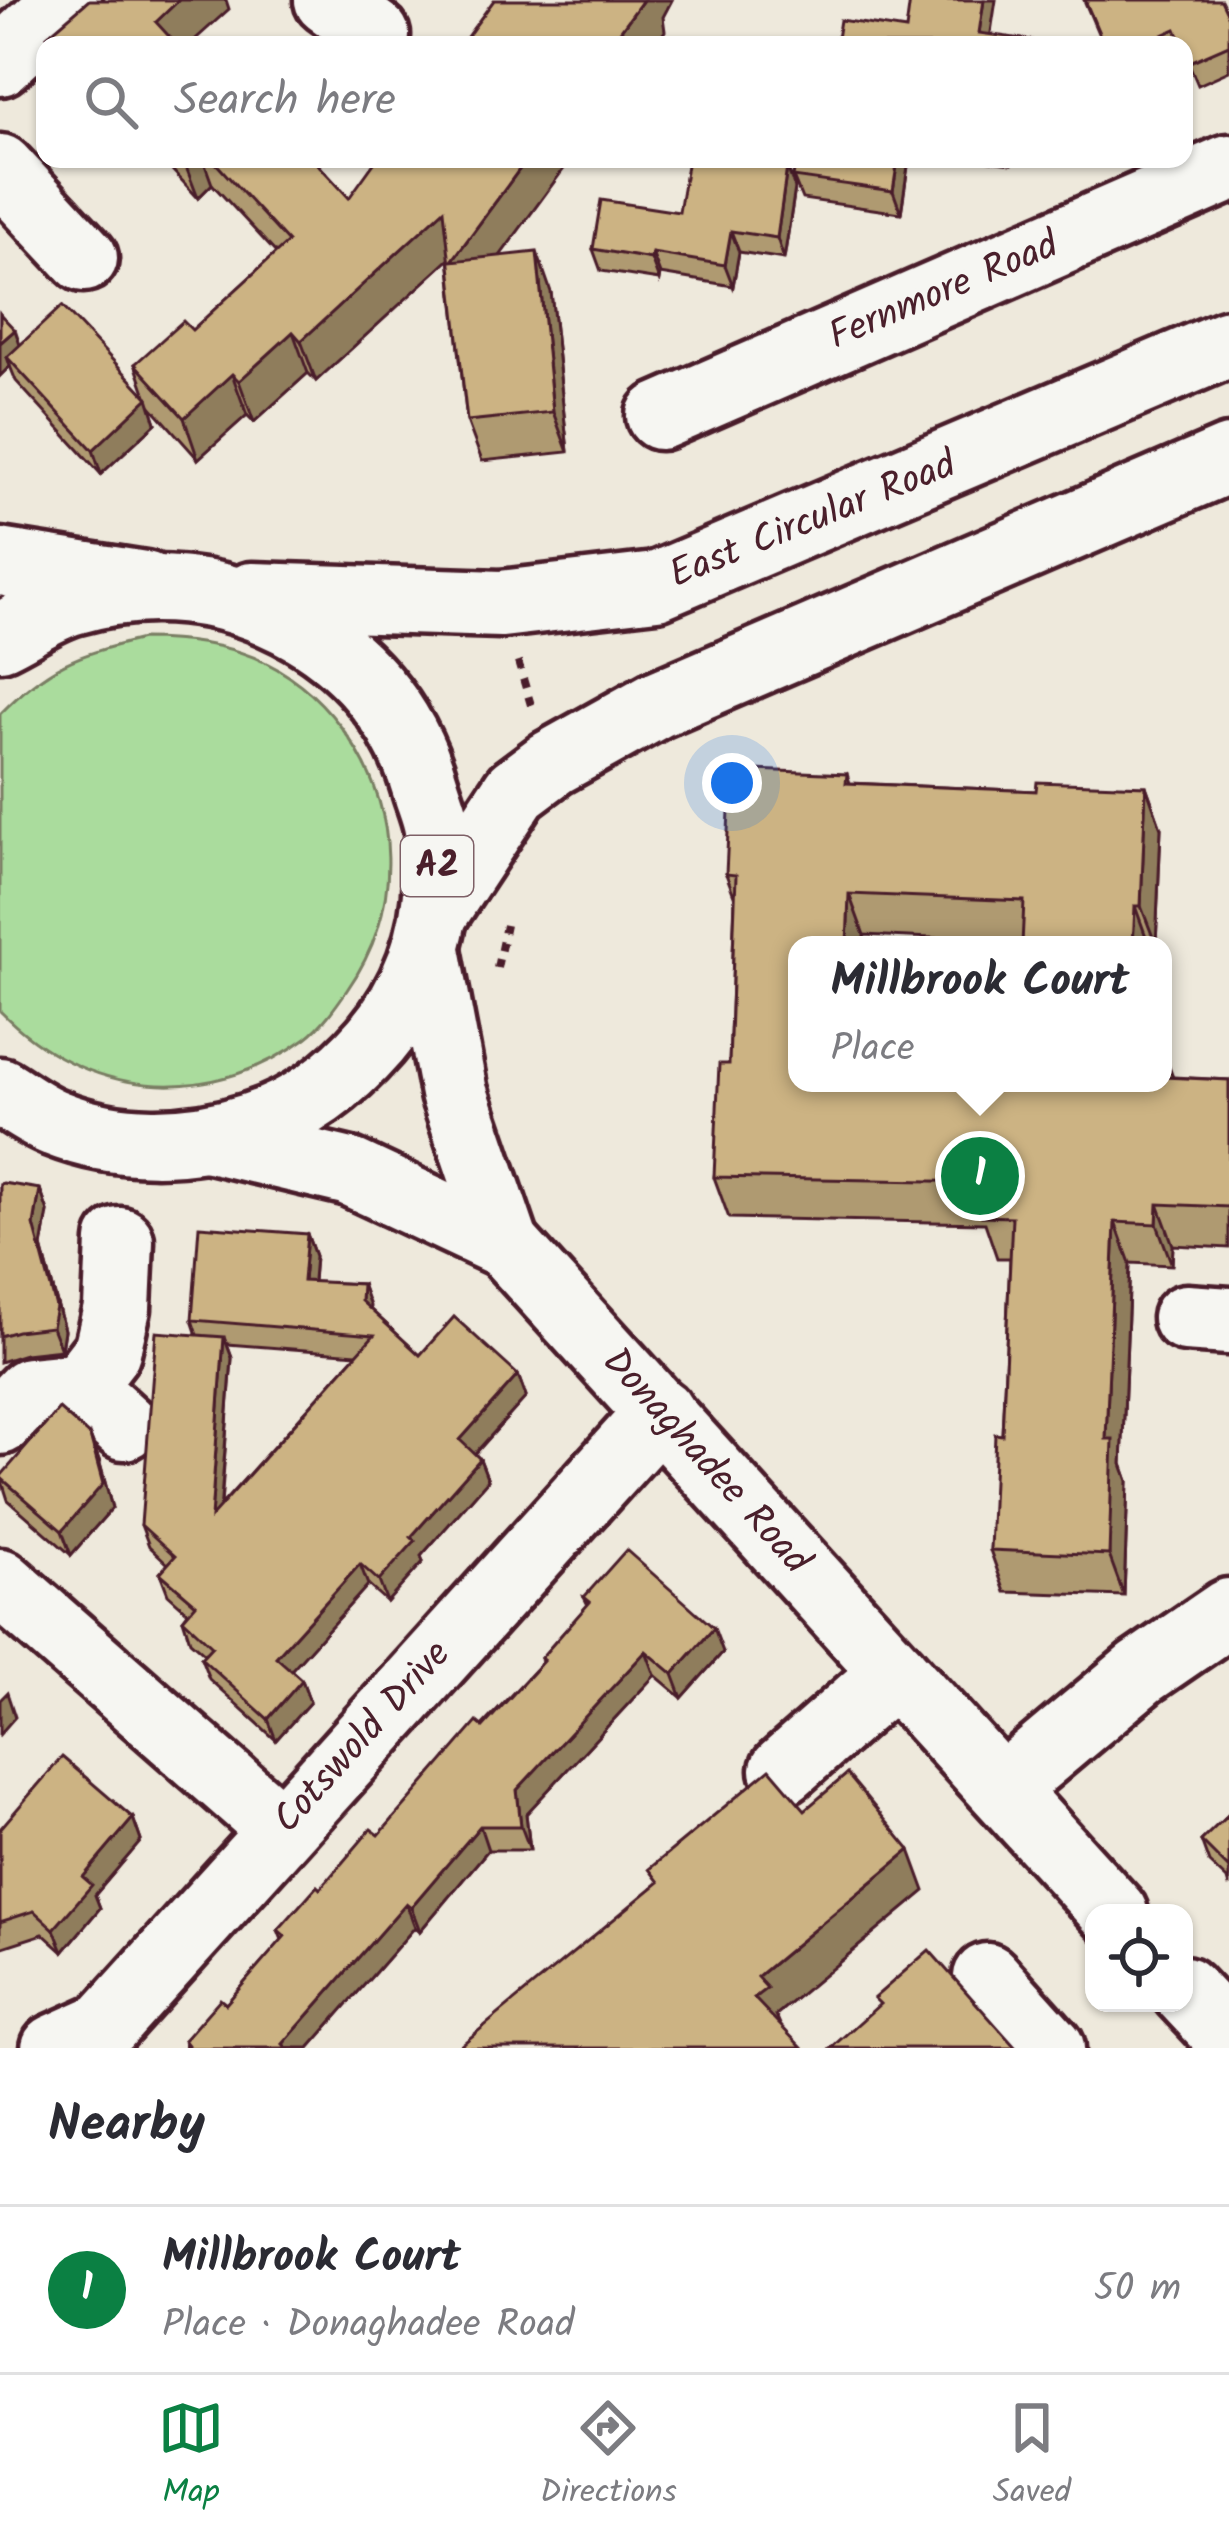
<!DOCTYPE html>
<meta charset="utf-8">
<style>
body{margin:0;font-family:Kalam,sans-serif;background:#f7f7f7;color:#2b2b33}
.controls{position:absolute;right:36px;bottom:36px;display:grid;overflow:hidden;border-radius:24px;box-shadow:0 3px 9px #0004}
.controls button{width:108px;height:108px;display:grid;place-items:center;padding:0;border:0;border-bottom:3px solid #e1e1e2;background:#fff;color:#2b2b33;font:60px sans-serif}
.you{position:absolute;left:732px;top:783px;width:42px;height:42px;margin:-30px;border:9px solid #fff;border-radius:50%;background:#1a73e8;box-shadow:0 0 0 18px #1a73e833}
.badge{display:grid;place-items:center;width:78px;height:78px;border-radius:50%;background:#0b8043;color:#fff;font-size:39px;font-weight:700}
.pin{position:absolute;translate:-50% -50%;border:6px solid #fff;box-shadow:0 3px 12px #0006}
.popup{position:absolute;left:788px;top:936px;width:384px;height:156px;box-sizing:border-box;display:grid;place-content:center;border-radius:24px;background:#fff;filter:drop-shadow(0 3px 9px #0005);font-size:39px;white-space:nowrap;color:#7c7c81}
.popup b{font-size:45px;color:#2b2b33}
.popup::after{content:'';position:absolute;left:50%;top:100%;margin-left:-24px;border:24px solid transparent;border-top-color:#fff}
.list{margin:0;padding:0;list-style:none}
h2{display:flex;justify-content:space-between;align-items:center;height:156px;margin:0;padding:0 48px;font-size:51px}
h2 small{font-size:39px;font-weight:400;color:#7c7c81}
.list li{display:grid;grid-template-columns:78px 1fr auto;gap:36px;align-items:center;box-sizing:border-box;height:168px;padding:0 48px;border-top:3px solid #e1e1e2}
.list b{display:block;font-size:45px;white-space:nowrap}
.list p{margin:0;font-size:39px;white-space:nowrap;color:#7c7c81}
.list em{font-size:39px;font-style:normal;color:#7c7c81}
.icon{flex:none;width:66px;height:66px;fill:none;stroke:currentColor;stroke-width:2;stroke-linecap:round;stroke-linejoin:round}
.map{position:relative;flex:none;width:1229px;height:2048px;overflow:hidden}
.search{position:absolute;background:#fff;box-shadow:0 3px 9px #0004;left:36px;right:36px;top:36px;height:132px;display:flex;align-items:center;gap:30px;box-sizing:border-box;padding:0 42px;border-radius:24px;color:#7c7c81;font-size:45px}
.sheet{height:324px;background:#fff}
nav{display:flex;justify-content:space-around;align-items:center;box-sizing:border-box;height:168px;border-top:3px solid #e1e1e2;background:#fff;font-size:33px;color:#7c7c81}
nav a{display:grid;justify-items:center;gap:6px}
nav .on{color:#0b8043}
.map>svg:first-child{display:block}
.green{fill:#aadc9d;stroke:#7a7e64;stroke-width:3}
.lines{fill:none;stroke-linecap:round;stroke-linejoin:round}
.minor-casing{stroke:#4a1f2b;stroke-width:75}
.major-casing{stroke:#4a1f2b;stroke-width:75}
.highway-casing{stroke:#4a1f2b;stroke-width:75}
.path{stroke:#4a1f2b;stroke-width:8;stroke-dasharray:9 9;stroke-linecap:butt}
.minor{stroke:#f6f6f2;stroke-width:66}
.major{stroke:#f6f6f2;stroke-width:66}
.highway{stroke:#f6f6f2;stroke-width:66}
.wall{fill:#af9a71;stroke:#4a1f2b;stroke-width:3;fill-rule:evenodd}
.shaded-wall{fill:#8f7d5c;stroke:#4a1f2b;stroke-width:3}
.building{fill:#ccb383;stroke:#4a1f2b;stroke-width:3}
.labels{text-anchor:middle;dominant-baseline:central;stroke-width:9;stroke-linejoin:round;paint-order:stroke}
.shield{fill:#f6f6f2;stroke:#7e6067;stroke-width:3}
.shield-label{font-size:36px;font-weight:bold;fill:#4a1f2b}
.street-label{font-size:39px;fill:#4a1f2b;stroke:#f6f6f2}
</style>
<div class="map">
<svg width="1229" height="2048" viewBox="0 0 1229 2048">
<rect width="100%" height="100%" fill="#eee9dc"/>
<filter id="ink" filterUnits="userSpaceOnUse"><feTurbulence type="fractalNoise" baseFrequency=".00833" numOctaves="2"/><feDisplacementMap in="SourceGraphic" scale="24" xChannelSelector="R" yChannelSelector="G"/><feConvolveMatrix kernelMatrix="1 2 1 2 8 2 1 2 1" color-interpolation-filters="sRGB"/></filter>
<g filter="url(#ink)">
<!-- green -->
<path class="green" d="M 142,639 C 226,639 289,658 341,727 C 401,806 404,908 347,990 C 336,1006 322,1026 306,1038 C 207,1111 84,1097 0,1011 L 0,714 C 48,665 76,655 142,639 Z"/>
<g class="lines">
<defs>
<g id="minor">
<path d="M 328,0 L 376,35"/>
<path d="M 0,62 L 67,0"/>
<path d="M 0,168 L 84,258"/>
<path d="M 660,416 L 1229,168"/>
<path d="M 1186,1318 L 1229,1321"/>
<path d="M 80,1386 L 124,1426"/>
<path d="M 0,1421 L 29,1391 L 80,1386 L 107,1351 L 117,1308 L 120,1241"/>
<path d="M 0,1582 L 281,1829"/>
<path d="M 784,1770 L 895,1672"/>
<path d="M 1002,1789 L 1140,1673 L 1229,1612"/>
<path d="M 987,1977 L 1051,2048"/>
<path d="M 55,2048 L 106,2025 L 660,1412"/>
</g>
<g id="major">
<path d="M 0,562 L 145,585"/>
<path d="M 427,950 L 454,1093 L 506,1245"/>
<path d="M 211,1139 L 350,1172 L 506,1245 L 1114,1913"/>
<path d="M 1184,1990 L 1229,2038"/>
</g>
<g id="highway">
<path d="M 252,596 L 501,604 L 656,586 L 1229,343"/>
<path d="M 0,637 C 23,626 48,608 73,601 C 220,557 382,638 425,786 C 429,800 436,815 438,830 C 439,844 437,861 437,875 C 436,936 415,994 375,1041 C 340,1081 301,1111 250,1127 C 188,1147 117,1148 55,1123 C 36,1116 18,1102 0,1091"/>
<path d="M 436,911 L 516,790 L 552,763 L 656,705 L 1229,459"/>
</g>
</defs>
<!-- minor casing -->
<use href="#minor" class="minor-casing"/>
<!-- major casing -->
<use href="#major" class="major-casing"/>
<!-- highway casing -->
<use href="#highway" class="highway-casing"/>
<!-- path -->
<g class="path">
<path d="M 518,662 L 531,705"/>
<path d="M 497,968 L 506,925"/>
</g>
<!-- minor -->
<use href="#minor" class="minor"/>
<!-- major -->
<use href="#major" class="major"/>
<!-- highway -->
<use href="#highway" class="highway"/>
</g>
<!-- wall -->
<g class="wall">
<path d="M 1084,0 L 1229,17 L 1229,71 L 1198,85 L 1184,52 L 1184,45 L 1103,45 Z"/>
<path d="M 162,159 L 313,159 L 349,198 L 501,256 L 551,292 L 568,452 L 482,461 L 467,421 L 449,259 L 316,381 L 308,373 L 254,422 L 247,415 L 198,459 L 150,405 L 156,423 L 101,474 L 16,381 L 10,366 L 0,376 L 0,314 L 20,345 L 147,398 L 135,364 L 192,330 L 276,253 L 212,184 L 198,198 Z"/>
<path d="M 909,159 L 901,213 L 802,199 L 793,177 Z"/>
<path d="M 977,159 L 1012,159 L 1011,164 Z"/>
<path d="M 787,167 L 795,188 L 784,259 L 739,252 L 733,286 L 660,274 L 659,280 L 601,271 L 593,249 Z"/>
<path d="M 847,774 L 850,783 L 1036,791 L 1146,786 L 1161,828 L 1156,945 L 1022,945 L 1023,942 L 864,935 L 864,945 L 797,945 L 797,1083 L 1173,1077 L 1229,1080 L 1229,1248 L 1173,1245 L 1172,1265 L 1130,1263 L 1122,1464 L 1128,1481 L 1124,1596 L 1005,1592 L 990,1550 L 1002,1435 L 1010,1258 L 997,1258 L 985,1223 L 729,1218 L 714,1177 L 729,1064 L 735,898 L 726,874 Z"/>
<path d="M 0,1184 L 40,1189 L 48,1212 L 42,1247 L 64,1330 L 61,1350 L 25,1354 L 0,1362 Z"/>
<path d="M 307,1234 L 315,1256 L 313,1282 L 362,1284 L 370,1309 L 420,1355 L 518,1375 L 526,1397 L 475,1454 L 480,1459 L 488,1480 L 421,1556 L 423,1562 L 387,1602 L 368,1585 L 291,1670 L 302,1680 L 310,1702 L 276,1740 L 209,1679 L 201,1658 L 205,1654 L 190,1641 L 183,1619 L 188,1612 L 168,1594 L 160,1573 L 168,1564 L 149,1546 L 141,1525 L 197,1335 L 192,1320 ZM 227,1344 L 357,1354 L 221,1505 L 232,1358 Z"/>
<path d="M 90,1436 L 99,1460 L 112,1508 L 71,1555 L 8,1500 L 0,1475 Z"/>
<path d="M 584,1597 L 723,1652 L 682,1698 L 655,1675 L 526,1814 L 530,1850 L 488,1850 L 420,1931 L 415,1927 L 309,2048 L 186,2048 L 184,2040 L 226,2004 L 282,1940 L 278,1930 L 379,1835 L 542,1662 L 541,1658 L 588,1605 Z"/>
<path d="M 1229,1814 L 1229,1887 L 1227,1880 L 1209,1863 L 1201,1841 Z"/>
<path d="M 133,1818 L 141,1841 L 95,1895 L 100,1908 L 63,1952 L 43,1934 L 0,1948 L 0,1829 Z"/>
</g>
<!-- shaded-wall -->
<g class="shaded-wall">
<path d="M 179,0 L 226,0 L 229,9 L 189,45 L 164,45 L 156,22 Z"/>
<path d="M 643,0 L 672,0 L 663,17 L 665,31 L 655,45 L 610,45 Z"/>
<path d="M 984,0 L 996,0 L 989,45 L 979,33 Z"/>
<path d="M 183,159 L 203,159 L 212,184 L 198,198 Z"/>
<path d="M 527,159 L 571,159 L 467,301 L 452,261 Z"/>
<path d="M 898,159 L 909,159 L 901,213 L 893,191 Z"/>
<path d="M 787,167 L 795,188 L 784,259 L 777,238 Z"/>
<path d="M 444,210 L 458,251 L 316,381 L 301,341 Z"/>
<path d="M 731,231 L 739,252 L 733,286 L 725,265 Z"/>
<path d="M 537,252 L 551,292 L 568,452 L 553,412 Z"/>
<path d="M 652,253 L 660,274 L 659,280 L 651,259 Z"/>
<path d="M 15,330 L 23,354 L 7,357 L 10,366 L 0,376 L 0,343 Z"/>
<path d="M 293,332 L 308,373 L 254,422 L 239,381 Z"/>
<path d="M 232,374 L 247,415 L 198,459 L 184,418 Z"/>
<path d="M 148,398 L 156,423 L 101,474 L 93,450 Z"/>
<path d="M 1146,786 L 1161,828 L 1156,945 L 1141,906 Z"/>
<path d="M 849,894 L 864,935 L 864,945 L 847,945 Z"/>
<path d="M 1135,906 L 1149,945 L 1133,945 Z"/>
<path d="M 1164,1053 L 1179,1094 L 1163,1077 Z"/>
<path d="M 40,1189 L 48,1212 L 42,1247 L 64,1330 L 61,1350 L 52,1327 L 34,1225 Z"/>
<path d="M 1158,1204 L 1173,1245 L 1172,1265 L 1157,1224 Z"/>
<path d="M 1115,1222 L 1130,1263 L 1122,1464 L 1128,1481 L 1124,1596 L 1109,1555 L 1106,1439 Z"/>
<path d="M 307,1234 L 315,1256 L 311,1303 L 303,1281 Z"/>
<path d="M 362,1284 L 370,1306 L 369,1323 L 361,1301 Z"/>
<path d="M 224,1337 L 232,1358 L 218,1538 L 211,1517 Z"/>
<path d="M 518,1375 L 526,1397 L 467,1462 L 460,1440 Z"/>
<path d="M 90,1436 L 99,1460 L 112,1508 L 71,1555 L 62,1531 Z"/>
<path d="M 480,1459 L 488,1480 L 421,1556 L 423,1562 L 387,1602 L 379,1581 L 411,1537 Z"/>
<path d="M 360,1564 L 368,1585 L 284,1678 L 276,1657 Z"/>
<path d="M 714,1628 L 723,1652 L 682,1698 L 673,1674 Z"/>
<path d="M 646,1651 L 655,1675 L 526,1814 L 530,1850 L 521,1826 L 517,1790 Z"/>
<path d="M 302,1680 L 310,1702 L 276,1740 L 268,1719 Z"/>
<path d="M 7,1693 L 15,1717 L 0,1734 L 0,1700 Z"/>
<path d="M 133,1818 L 141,1841 L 95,1895 L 100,1908 L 63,1952 L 54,1929 L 83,1877 Z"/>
<path d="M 480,1826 L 488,1850 L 420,1931 L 411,1907 Z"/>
<path d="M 910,1850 L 925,1891 L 776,2015 L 782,2029 L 754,1998 L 757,1977 Z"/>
<path d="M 406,1903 L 415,1927 L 309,2048 L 284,2048 L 283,2044 Z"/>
</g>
<!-- building -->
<g class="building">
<path d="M 89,0 L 179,0 L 156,22 L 177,45 L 55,45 L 47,36 Z"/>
<path d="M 494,0 L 643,0 L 610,45 L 461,45 Z"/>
<path d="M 910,0 L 984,0 L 979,33 L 1066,45 L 836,45 L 840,20 L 906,30 Z"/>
<path d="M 1085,0 L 1221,0 L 1229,17 L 1229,45 L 1190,62 L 1176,29 L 1140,45 L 1104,45 Z"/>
<path d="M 212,159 L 313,159 L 349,198 L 377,159 L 527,159 L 452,261 L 537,252 L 553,412 L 467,421 L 444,210 L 301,341 L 293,332 L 239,381 L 232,374 L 184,418 L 135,364 L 183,321 L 192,330 L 288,242 Z"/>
<path d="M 688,159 L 736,159 L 787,167 L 777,238 L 731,231 L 725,265 L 652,253 L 651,259 L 593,249 L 601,200 L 679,212 Z"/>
<path d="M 796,159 L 898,159 L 893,191 L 793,177 Z"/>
<path d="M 62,306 L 148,398 L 93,450 L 7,357 Z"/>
<path d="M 0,314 L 15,330 L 0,343 Z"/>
<path d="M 731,769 L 847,774 L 846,783 L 1036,791 L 1037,782 L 1146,786 L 1141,906 L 1135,906 L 1133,945 L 1022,945 L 1024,901 L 849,894 L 847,945 L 797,945 L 797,1083 L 1163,1083 L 1163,1077 L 1229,1080 L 1229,1207 L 1158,1204 L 1157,1224 L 1115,1222 L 1106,1439 L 1113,1439 L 1109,1555 L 990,1550 L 995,1434 L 1002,1435 L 1012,1217 L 982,1216 L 984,1182 L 714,1177 L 719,1064 L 729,1064 L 736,875 L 726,874 Z"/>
<path d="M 3,1183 L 40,1189 L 34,1225 L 56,1307 L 52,1327 L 17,1331 L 0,1336 L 0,1184 Z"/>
<path d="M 199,1226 L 307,1234 L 303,1281 L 362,1284 L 361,1301 L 420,1355 L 454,1317 L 518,1375 L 460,1440 L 480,1459 L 411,1537 L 415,1541 L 379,1581 L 360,1564 L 276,1657 L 302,1680 L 268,1719 L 201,1658 L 212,1646 L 183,1619 L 196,1604 L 160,1573 L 175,1556 L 141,1525 L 156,1332 L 224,1337 L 211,1517 L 374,1335 L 192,1320 Z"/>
<path d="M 59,1409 L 90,1436 L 103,1484 L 62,1531 L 0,1477 Z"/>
<path d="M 626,1550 L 714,1628 L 673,1674 L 646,1651 L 517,1790 L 521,1826 L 480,1826 L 411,1907 L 406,1903 L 283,2044 L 287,2048 L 186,2048 L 188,2045 L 184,2040 L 220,1999 L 226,2004 L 285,1936 L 278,1930 L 317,1886 L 320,1889 L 371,1829 L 379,1835 L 477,1722 L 483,1727 L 544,1660 L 541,1658 L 590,1602 L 584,1597 Z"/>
<path d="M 62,1757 L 133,1818 L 83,1877 L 92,1885 L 54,1929 L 34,1911 L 0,1922 L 0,1829 Z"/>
<path d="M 770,1769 L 805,1810 L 847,1774 L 910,1850 L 757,1977 L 767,1988 L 754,1998 L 802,2048 L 462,2048 L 460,2046 L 659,1882 L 649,1869 Z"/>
<path d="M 1229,1814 L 1229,1869 L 1201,1841 Z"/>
<path d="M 929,1950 L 1016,2048 L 831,2048 L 880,2004 L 874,1998 Z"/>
</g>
</g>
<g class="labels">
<!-- shield labels -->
<rect class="shield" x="401" y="836" width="72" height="60" rx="9"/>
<g class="shield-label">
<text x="437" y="866">A2</text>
</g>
<!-- street labels -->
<g class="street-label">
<text transform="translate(944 292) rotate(-23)">Fernmore Road</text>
<text transform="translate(813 521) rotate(-22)">East Circular Road</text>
<text transform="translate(705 1462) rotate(48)">Donaghadee Road</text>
<text transform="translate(363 1738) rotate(-48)">Cotswold Drive</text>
</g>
</g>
</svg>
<div class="controls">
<button><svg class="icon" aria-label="locate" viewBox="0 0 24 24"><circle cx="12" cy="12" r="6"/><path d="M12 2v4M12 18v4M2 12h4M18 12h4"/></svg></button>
</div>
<div class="you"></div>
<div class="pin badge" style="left:980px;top:1176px">1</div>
<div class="popup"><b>Millbrook Court</b>Place</div>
<div class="search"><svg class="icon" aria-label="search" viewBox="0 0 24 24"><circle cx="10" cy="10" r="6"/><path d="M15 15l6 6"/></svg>Search here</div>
</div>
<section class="sheet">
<h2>Nearby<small></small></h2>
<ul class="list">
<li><span class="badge">1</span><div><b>Millbrook Court</b><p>Place · Donaghadee Road</p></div><em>50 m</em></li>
</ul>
</section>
<nav>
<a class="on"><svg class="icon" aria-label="map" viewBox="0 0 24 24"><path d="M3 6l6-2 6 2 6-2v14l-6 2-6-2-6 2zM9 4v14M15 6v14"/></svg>Map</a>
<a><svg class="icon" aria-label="directions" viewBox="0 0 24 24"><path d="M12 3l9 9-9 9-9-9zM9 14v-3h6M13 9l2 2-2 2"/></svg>Directions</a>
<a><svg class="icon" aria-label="saved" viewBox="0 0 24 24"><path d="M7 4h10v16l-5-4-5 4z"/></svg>Saved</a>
</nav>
